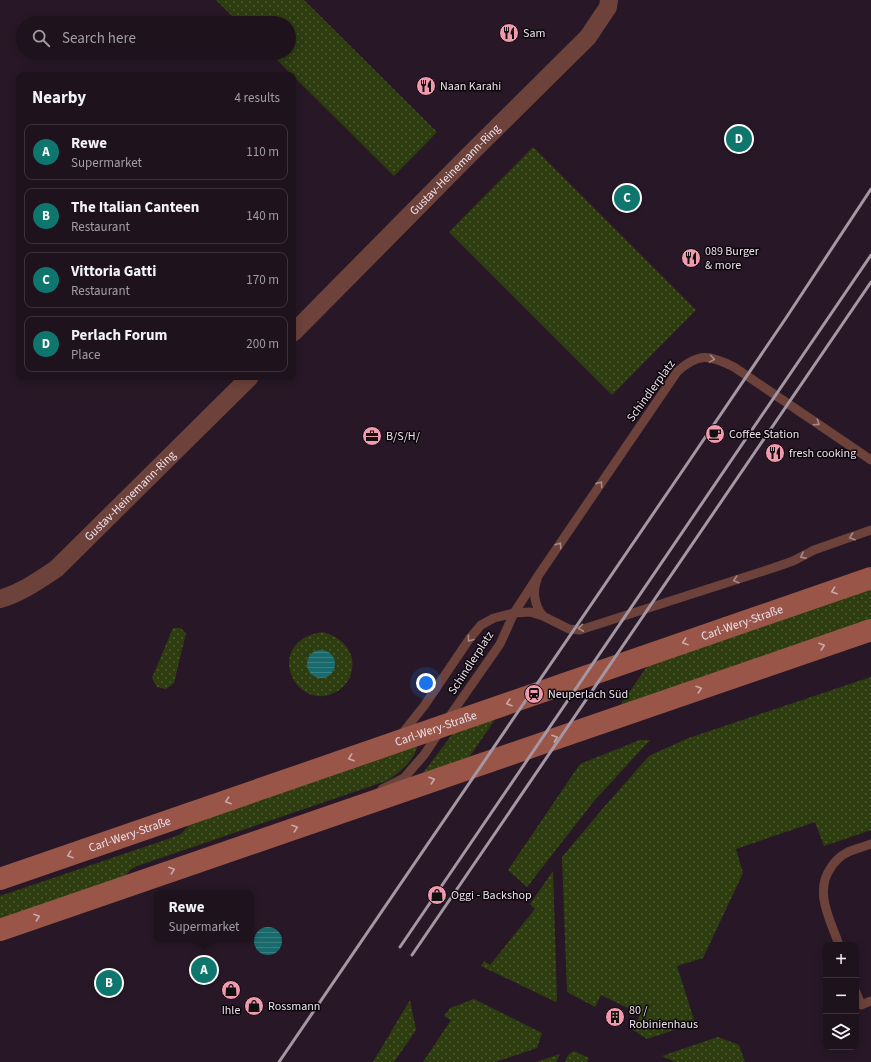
<!DOCTYPE html>
<meta charset="utf-8">
<style>
body{margin:0;font-family:"Source Sans 3",sans-serif;background:#261b26;color:#f1f3f6}
.controls{position:absolute;right:12px;bottom:12px;display:grid;overflow:hidden;border-radius:8px;box-shadow:0 2px 10px #0003}
.controls button{width:36px;height:36px;display:grid;place-items:center;padding:0;border:0;border-bottom:1px solid #3c323b;background:#1e121d;color:#f1f3f6;font:20px sans-serif}
.you{position:absolute;left:426px;top:683px;width:14px;height:14px;margin:-10px;border:3px solid #fff;border-radius:50%;background:#1a73e8;box-shadow:0 0 0 6px #1a73e833}
.badge{display:grid;place-items:center;width:26px;height:26px;border-radius:50%;background:#0f766e;color:#fff;font-size:13px;font-weight:700}
.pin{position:absolute;translate:-50% -50%;border:2px solid #fff;box-shadow:0 1px 4px #0006}
.popup{position:absolute;left:154px;top:890px;width:100px;height:52px;box-sizing:border-box;display:grid;place-content:center;border-radius:8px;background:#1e121d;filter:drop-shadow(0 1px 3px #0005);font-size:13px;white-space:nowrap;color:#a19ea4}
.popup b{font-size:15px;color:#f1f3f6}
.popup::after{content:'';position:absolute;left:50%;top:100%;margin-left:-8px;border:8px solid transparent;border-top-color:#1e121d}
.list{margin:0;padding:0;list-style:none}
h2{display:flex;justify-content:space-between;align-items:center;height:52px;margin:0;padding:0 16px;font-size:17px}
h2 small{font-size:13px;font-weight:400;color:#a19ea4}
.list li{display:grid;grid-template-columns:26px 1fr auto;gap:12px;align-items:center;box-sizing:border-box;height:56px;margin:0 8px 8px;padding:0 8px;border:1px solid #3c323b;border-radius:8px}
.list b{display:block;font-size:15px;white-space:nowrap}
.list p{margin:0;font-size:13px;white-space:nowrap;color:#a19ea4}
.list em{font-size:13px;font-style:normal;color:#a19ea4}
.icon{flex:none;width:22px;height:22px;fill:none;stroke:currentColor;stroke-width:2;stroke-linecap:round;stroke-linejoin:round}
.map{position:relative;flex:none;width:871px;height:1062px;overflow:hidden}
.search{position:absolute;background:#1e121d;box-shadow:0 2px 10px #0003;left:16px;top:16px;width:280px;height:44px;display:flex;align-items:center;gap:10px;box-sizing:border-box;padding:0 14px;border-radius:22px;color:#a19ea4;font-size:15px}
.panel{position:absolute;background:#1e121d;box-shadow:0 2px 10px #0003;left:16px;top:72px;width:280px;height:308px;border-radius:8px}
.map>svg:first-child{display:block}
.grass{fill:url(#grass-dots)}
.water{fill:url(#water-rules)}
.lines{fill:none;stroke-linecap:round;stroke-linejoin:round}
.service{stroke:#6c423a;stroke-width:9}
.minor{stroke:#6c423a;stroke-width:18}
.secondary{stroke:#985548;stroke-width:22}
.rail{stroke:#a496a3;stroke-width:3}
.oneway{stroke:#a68a8a}
.oneway2{stroke:#cba9aa}
.labels{text-anchor:middle;dominant-baseline:central;stroke-width:3;stroke-linejoin:round;paint-order:stroke}
.poi-label{font-size:12px;fill:#ede1ec;stroke:#0c060c;text-anchor:start}
.street-label{font-size:12px;fill:#ede1ec;stroke:#0c060c}
</style>
<div class="map">
<svg width="871" height="1062" viewBox="0 0 871 1062">
<defs>
<pattern id="grass-dots" width="8" height="8" patternUnits="userSpaceOnUse"><rect width="8" height="8" fill="#2e3d10"/><path d="M2 2h.1M6 6h.1" fill="none" stroke="#4d5933" stroke-width="1.8" stroke-linecap="round"/></pattern>
<pattern id="water-rules" width="6" height="5" patternUnits="userSpaceOnUse"><rect width="6" height="5" fill="#186a6d"/><path d="M0 2.5h6" fill="none" stroke="#3a7f82"/></pattern>
</defs>
<rect width="100%" height="100%" fill="#281827"/>
<!-- grass -->
<g class="grass">
<path d="M 216,0 L 304,0 L 437,132 L 394,176 L 270,53 L 289,53 L 289,23 L 239,23 Z"/>
<path d="M 533,147 L 696,310 L 612,395 L 449,232 Z"/>
<path d="M 871,586 L 871,624 L 617,710 L 650,662 Z"/>
<path d="M 173,628 L 180,628 L 186,633 L 174,683 L 166,689 L 157,687 L 152,678 Z"/>
<path d="M 322,632 C 343,637 359,654 350,677 C 347,683 342,689 336,692 C 295,714 262,642 322,632 Z"/>
<path d="M 871,677 L 871,830 L 824,846 L 815,822 L 736,849 L 743,873 L 703,958 L 677,966 L 695,1023 L 647,1039 L 633,1030 L 640,1014 L 601,995 L 595,1007 L 567,992 L 562,857 L 605,806 L 649,756 L 686,739 Z"/>
<path d="M 496,718 L 464,765 L 423,773 L 454,732 Z"/>
<path d="M 640,740 L 650,740 L 594,801 L 527,887 L 508,870 L 580,764 Z"/>
<path d="M 417,746 C 416,759 397,775 386,781 L 137,866 L 130,870 L 122,880 L 4,920 L 0,918 L 0,896 L 174,837 L 181,834 L 192,822 Z"/>
<path d="M 553,871 L 557,999 L 556,1002 L 481,966 L 484,961 L 490,965 L 535,909 L 530,904 Z"/>
<path d="M 474,999 L 542,1033 L 537,1048 L 495,1062 L 423,1062 L 451,1020 L 444,1016 L 450,1008 Z"/>
<path d="M 410,1000 L 416,1030 L 394,1062 L 373,1062 Z"/>
<path d="M 718,1037 L 739,1045 L 745,1062 L 675,1062 L 662,1056 Z"/>
<path d="M 574,1051 L 589,1058 L 587,1062 L 565,1062 L 568,1055 Z"/>
<path d="M 560,1054 L 556,1062 L 536,1062 Z"/>
</g>
<!-- water -->
<g class="water">
<circle cx="321" cy="664" r="14"/>
<circle cx="268" cy="941" r="14"/>
</g>
<g class="lines">
<!-- service -->
<g class="service">
<path d="M 537,580 C 532,592 535,607 543,616"/>
<path d="M 447,720 L 500,644 L 514,613 L 540,573 L 677,372 C 698,352 710,355 734,367 L 871,460"/>
<path d="M 401,735 L 424,706 L 470,638 L 481,625 L 494,618 L 514,613 L 530,612 L 543,616 L 569,629 L 580,630 L 773,568 L 793,561 L 814,550 L 871,530"/>
<path d="M 382,789 L 404,778 L 424,755 L 440,731"/>
<path d="M 839,945 C 831,921 814,893 830,869 C 834,862 840,856 848,852 C 855,849 863,847 871,844"/>
<path d="M 856,992 L 861,1005 L 871,1001"/>
</g>
<!-- minor -->
<g class="minor">
<path id="s1" d="M 293,333 L 466,158 L 588,37 L 608,7 L 609,0"/>
<path id="s2" d="M 0,599 C 21,593 38,581 56,569 L 250,377"/>
</g>
<!-- secondary -->
<g class="secondary">
<path id="s3" d="M 0,879 L 871,578"/>
<path d="M 0,930 L 871,630"/>
</g>
<!-- rail -->
<g class="rail">
<path d="M 400,947 L 871,255"/>
<path d="M 412,955 L 871,282"/>
<path d="M 279,1062 L 683,470 L 786,318 L 871,189"/>
</g>
</g>
<!-- one-way arrows -->
<defs><path id="oneway-chevron" d="M-2-3.5L2.5 0L-2 3.5" fill="none" stroke-width="1.6" stroke-linecap="round" stroke-linejoin="round"/></defs>
<g class="oneway">
<use href="#oneway-chevron" transform="translate(712 359) rotate(9)"/>
<use href="#oneway-chevron" transform="translate(817 423) rotate(34)"/>
<use href="#oneway-chevron" transform="translate(600 484) rotate(-55)"/>
<use href="#oneway-chevron" transform="translate(852 537) rotate(161)"/>
<use href="#oneway-chevron" transform="translate(559 545) rotate(-56)"/>
<use href="#oneway-chevron" transform="translate(803 556) rotate(153)"/>
<use href="#oneway-chevron" transform="translate(736 580) rotate(162)"/>
<use href="#oneway-chevron" transform="translate(581 628) rotate(172)"/>
<use href="#oneway-chevron" transform="translate(470 639) rotate(127)"/>
</g>
<g class="oneway2">
<use href="#oneway-chevron" transform="translate(834 591) rotate(161)"/>
<use href="#oneway-chevron" transform="translate(685 642) rotate(161)"/>
<use href="#oneway-chevron" transform="translate(822 646) rotate(-19)"/>
<use href="#oneway-chevron" transform="translate(699 689) rotate(-19)"/>
<use href="#oneway-chevron" transform="translate(509 703) rotate(161)"/>
<use href="#oneway-chevron" transform="translate(555 738) rotate(-19)"/>
<use href="#oneway-chevron" transform="translate(351 758) rotate(161)"/>
<use href="#oneway-chevron" transform="translate(432 780) rotate(-19)"/>
<use href="#oneway-chevron" transform="translate(228 801) rotate(161)"/>
<use href="#oneway-chevron" transform="translate(295 828) rotate(-19)"/>
<use href="#oneway-chevron" transform="translate(70 855) rotate(161)"/>
<use href="#oneway-chevron" transform="translate(172 870) rotate(-19)"/>
<use href="#oneway-chevron" transform="translate(37 917) rotate(-19)"/>
</g>
<!-- icons -->
<defs>
<symbol id="restaurant-disc" viewBox="-11 -11 22 22"><circle r="9.5" fill="#f29aad" stroke="#0c060c"/><path d="M-5-6h1v4h1v-4h1v4h1v-4h1v5L-1.5 .5V6h-2V.5L-5-1ZM5-6V6H3V1.5H1.5Q1.5-4 5-6Z" fill="#111"/></symbol>
<symbol id="cafe-disc" viewBox="-11 -11 22 22"><circle r="9.5" fill="#f29aad" stroke="#0c060c"/><path d="M-5.5-4.5H6V0H3Q3 3.5 0 3.5H-2.5Q-5.5 3.5-5.5 0ZM3-3.2v2h1.7v-2ZM-6 4.5H4V6H-6Z" fill="#111"/></symbol>
<symbol id="office-disc" viewBox="-11 -11 22 22"><circle r="9.5" fill="#f29aad" stroke="#0c060c"/><path d="M-6-3h4V-5.5h4V-3h4V5H-6ZM-1-4.5V-3h2v-1.5ZM-6 0V1H6V0Z" fill="#111"/></symbol>
<symbol id="station-disc" viewBox="-11 -11 22 22"><circle r="9.5" fill="#f29aad" stroke="#0c060c"/><path d="M-3-6H3Q5-6 5-4V2Q5 4 3 4L4.5 6H3L1.5 4h-3L-3 6H-4.5L-3 4Q-5 4-5 2V-4Q-5-6-3-6ZM-3.5-4v3h7v-3ZM-3.5 1v1.5H-2V1ZM2 1v1.5H3.5V1Z" fill="#111"/></symbol>
<symbol id="shop-disc" viewBox="-11 -11 22 22"><circle r="9.5" fill="#f29aad" stroke="#0c060c"/><path d="M-5-2.5h2.3a2.7 3.5 0 0 1 5.4 0H5L5.5 6h-11ZM-1.5-2.5h3a1.5 2.3 0 0 0-3 0Z" fill="#111"/></symbol>
<symbol id="building-disc" viewBox="-11 -11 22 22"><circle r="9.5" fill="#f29aad" stroke="#0c060c"/><path d="M-4-6H4V6H1V3H-1V6H-4ZM-2.5-4.3h1.7v1.8h-1.7ZM.8-4.3h1.7v1.8H.8ZM-2.5-1h1.7V.8h-1.7ZM.8-1h1.7V.8H.8Z" fill="#111"/></symbol>
</defs>
<g fill-rule="evenodd">
<use href="#restaurant-disc" x="498" y="22" width="22" height="22"/>
<use href="#restaurant-disc" x="415" y="75" width="22" height="22"/>
<use href="#restaurant-disc" x="680" y="247" width="22" height="22"/>
<use href="#cafe-disc" x="704" y="423" width="22" height="22"/>
<use href="#office-disc" x="361" y="425" width="22" height="22"/>
<use href="#restaurant-disc" x="764" y="442" width="22" height="22"/>
<use href="#station-disc" x="523" y="683" width="22" height="22"/>
<use href="#shop-disc" x="426" y="884" width="22" height="22"/>
<use href="#shop-disc" x="220" y="979" width="22" height="22"/>
<use href="#shop-disc" x="243" y="995" width="22" height="22"/>
<use href="#building-disc" x="604" y="1006" width="22" height="22"/>
</g>
<g class="labels">
<!-- poi labels -->
<g class="poi-label">
<text x="523" y="33">Sam</text>
<text x="440" y="86">Naan Karahi</text>
<text x="705" y="251">089 Burger<tspan x="705" dy="14">&amp; more</tspan></text>
<text x="729" y="434">Coffee Station</text>
<text x="386" y="436">B/S/H/</text>
<text x="789" y="453">fresh cooking</text>
<text x="548" y="694">Neuperlach Süd</text>
<text x="451" y="895">Oggi - Backshop</text>
<text x="268" y="1006">Rossmann</text>
<text x="231" y="1010" text-anchor="middle">Ihle</text>
<text x="629" y="1010">80 /<tspan x="629" dy="14">Robinienhaus</tspan></text>
</g>
<!-- street labels -->
<g class="street-label">
<text stroke="none"><textPath href="#s1" startOffset="230">Gustav-Heinemann-Ring</textPath></text>
<text transform="translate(651 391) rotate(-54)">Schindlerplatz</text>
<text stroke="none"><textPath href="#s2" startOffset="168">Gustav-Heinemann-Ring</textPath></text>
<text stroke="none"><textPath href="#s3" startOffset="785">Carl-Wery-Straße</textPath></text>
<text transform="translate(471 663) rotate(-57)">Schindlerplatz</text>
<text stroke="none"><textPath href="#s3" startOffset="461">Carl-Wery-Straße</textPath></text>
<text stroke="none"><textPath href="#s3" startOffset="137">Carl-Wery-Straße</textPath></text>
</g>
</g>
</svg>
<div class="controls">
<button>+</button>
<button>−</button>
<button><svg class="icon" aria-label="layers" viewBox="0 0 24 24"><path d="M12 4l9 5-9 5-9-5zM3 14l9 5 9-5"/></svg></button>
</div>
<div class="you"></div>
<div class="pin badge" style="left:204px;top:970px">A</div>
<div class="popup"><b>Rewe</b>Supermarket</div>
<div class="pin badge" style="left:109px;top:983px">B</div>
<div class="pin badge" style="left:627px;top:198px">C</div>
<div class="pin badge" style="left:739px;top:139px">D</div>
<div class="search"><svg class="icon" aria-label="search" viewBox="0 0 24 24"><circle cx="10" cy="10" r="6"/><path d="M15 15l6 6"/></svg>Search here</div>
<section class="panel">
<h2>Nearby<small>4 results</small></h2>
<ul class="list">
<li><span class="badge">A</span><div><b>Rewe</b><p>Supermarket</p></div><em>110 m</em></li>
<li><span class="badge">B</span><div><b>The Italian Canteen</b><p>Restaurant</p></div><em>140 m</em></li>
<li><span class="badge">C</span><div><b>Vittoria Gatti</b><p>Restaurant</p></div><em>170 m</em></li>
<li><span class="badge">D</span><div><b>Perlach Forum</b><p>Place</p></div><em>200 m</em></li>
</ul>
</section>
</div>
